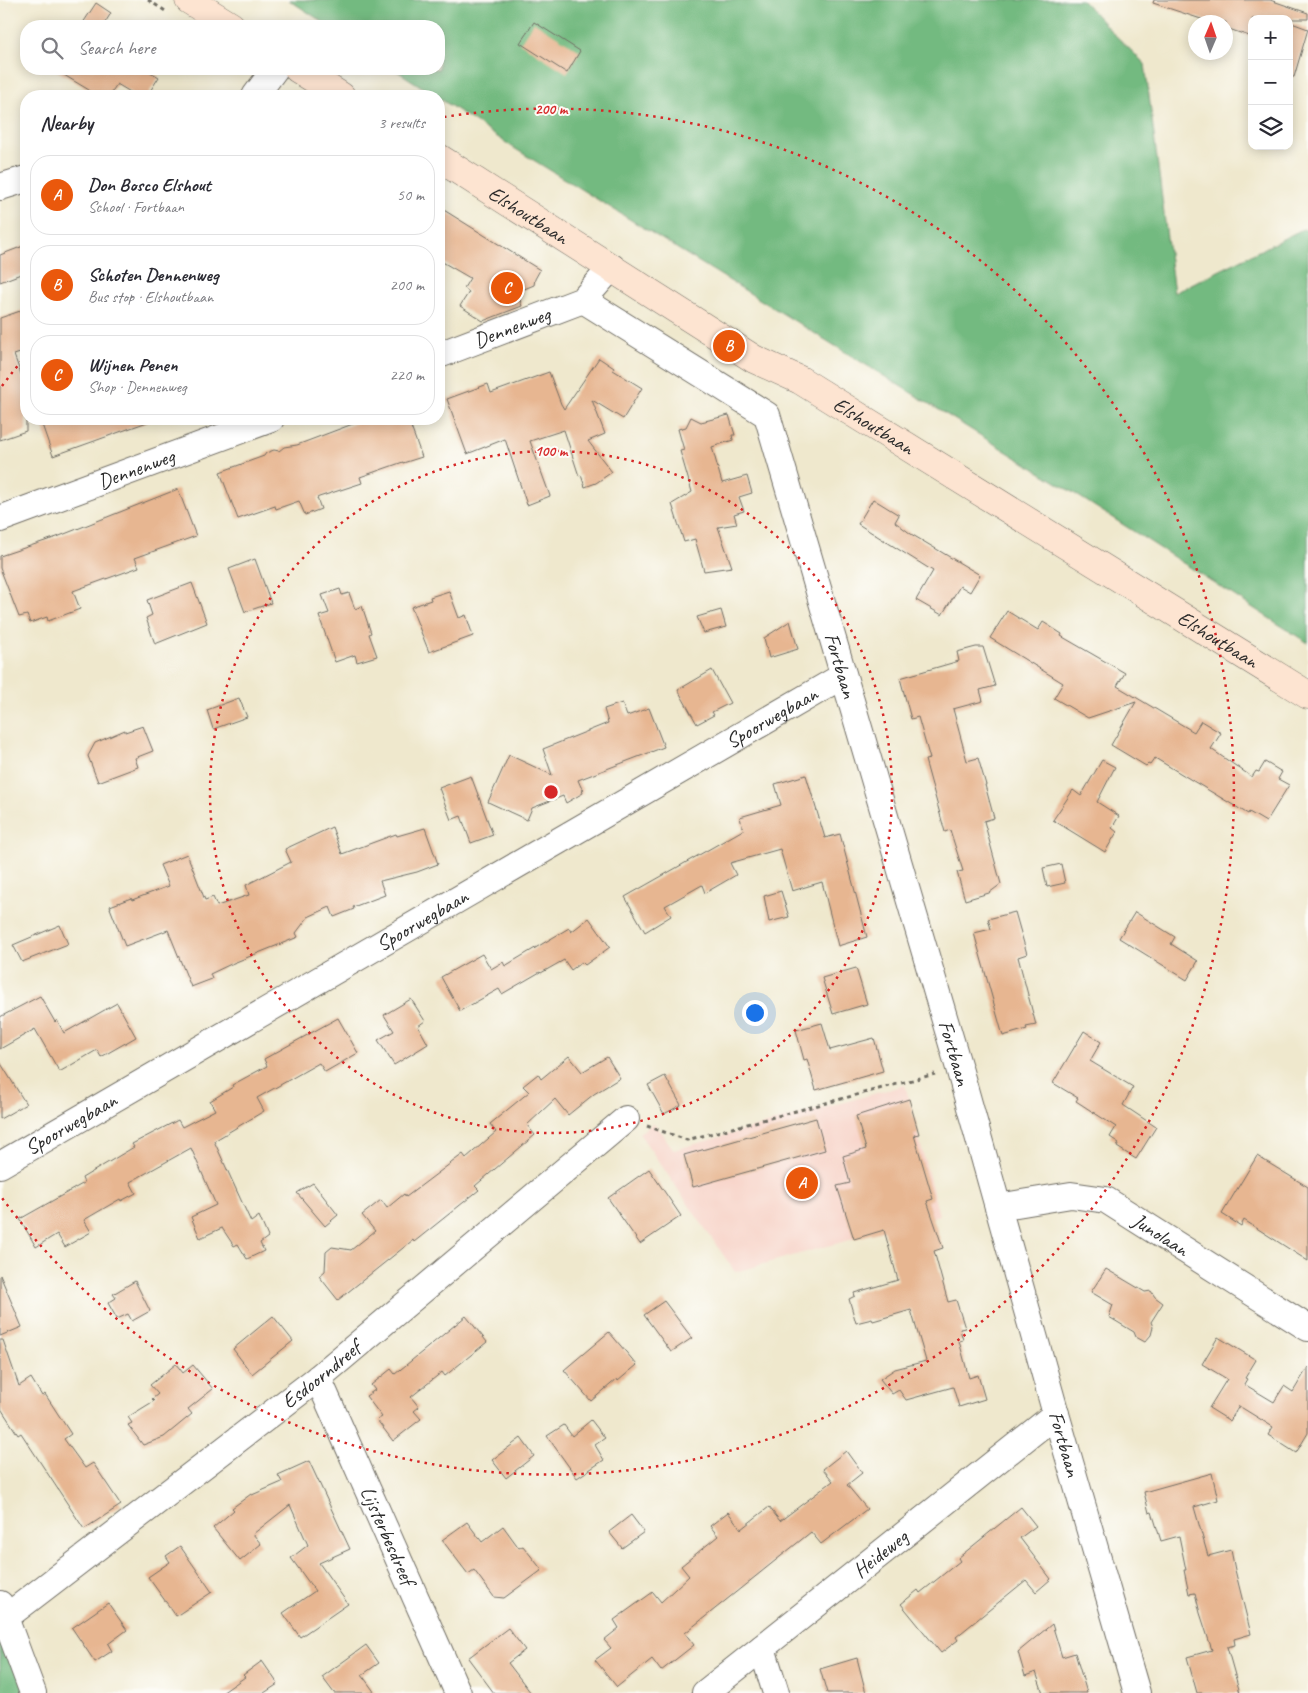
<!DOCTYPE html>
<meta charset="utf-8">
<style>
body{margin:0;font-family:Caveat,sans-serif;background:#f7f7f7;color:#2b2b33}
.controls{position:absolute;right:15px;top:15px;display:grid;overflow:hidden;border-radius:10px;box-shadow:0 2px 12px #0003}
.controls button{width:45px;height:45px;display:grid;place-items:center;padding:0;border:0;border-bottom:1px solid #e1e1e2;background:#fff;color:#2b2b33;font:25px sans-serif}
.compass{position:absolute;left:1188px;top:15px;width:45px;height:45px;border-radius:50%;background:#fff;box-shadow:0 2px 12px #0003;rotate:2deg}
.you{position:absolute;left:754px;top:1012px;width:18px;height:18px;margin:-12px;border:4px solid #fff;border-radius:50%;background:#1a73e8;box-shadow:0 0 0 8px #1a73e833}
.badge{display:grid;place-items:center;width:32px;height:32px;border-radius:50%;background:#ea580c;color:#fff;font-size:16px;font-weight:700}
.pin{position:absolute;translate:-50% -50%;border:2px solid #fff;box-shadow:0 1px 5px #0006}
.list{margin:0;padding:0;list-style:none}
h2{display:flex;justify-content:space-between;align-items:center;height:65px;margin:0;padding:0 20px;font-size:21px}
h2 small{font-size:16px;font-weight:400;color:#7c7c81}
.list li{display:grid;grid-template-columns:32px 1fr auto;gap:15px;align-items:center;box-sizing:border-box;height:80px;margin:0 10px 10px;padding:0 10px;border:1px solid #e1e1e2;border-radius:20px}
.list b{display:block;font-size:19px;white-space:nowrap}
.list p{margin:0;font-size:16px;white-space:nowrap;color:#7c7c81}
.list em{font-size:16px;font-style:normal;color:#7c7c81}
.icon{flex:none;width:28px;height:28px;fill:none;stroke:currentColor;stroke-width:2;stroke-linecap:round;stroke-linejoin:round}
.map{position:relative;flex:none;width:1308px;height:1693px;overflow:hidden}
.search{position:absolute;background:#fff;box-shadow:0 2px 12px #0003;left:20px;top:20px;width:425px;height:55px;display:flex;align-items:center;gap:12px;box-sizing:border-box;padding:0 18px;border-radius:20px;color:#7c7c81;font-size:19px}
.panel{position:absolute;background:#fff;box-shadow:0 2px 12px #0003;left:20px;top:90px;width:425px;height:335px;border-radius:20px}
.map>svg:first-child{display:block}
.built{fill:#f7d1c6}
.forest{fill:#73ba80;stroke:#4f7256}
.building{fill:#e7b691}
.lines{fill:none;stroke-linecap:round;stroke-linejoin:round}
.street-casing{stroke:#706d64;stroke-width:28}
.secondary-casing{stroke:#706d64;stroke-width:29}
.path{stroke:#706d64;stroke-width:3;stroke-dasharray:4 4;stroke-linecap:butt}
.street{stroke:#fff;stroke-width:26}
.secondary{stroke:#fde4d1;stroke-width:28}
.ring{fill:none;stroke:#d62828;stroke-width:2.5;stroke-dasharray:2.5 5}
.labels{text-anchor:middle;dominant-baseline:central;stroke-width:4;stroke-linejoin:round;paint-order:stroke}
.street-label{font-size:21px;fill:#2b2b2b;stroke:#fdfcf7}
.centre{fill:#d62828;stroke:#fdfcf7;stroke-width:2.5}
.ring-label{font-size:15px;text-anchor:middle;font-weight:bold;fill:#d62828;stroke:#fdfcf7;stroke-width:4;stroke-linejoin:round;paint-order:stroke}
</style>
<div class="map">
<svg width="1308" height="1693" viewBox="0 0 1308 1693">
<rect width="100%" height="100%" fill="#fdfcf7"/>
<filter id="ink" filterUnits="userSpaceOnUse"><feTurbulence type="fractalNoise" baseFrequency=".02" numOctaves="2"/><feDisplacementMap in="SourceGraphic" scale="10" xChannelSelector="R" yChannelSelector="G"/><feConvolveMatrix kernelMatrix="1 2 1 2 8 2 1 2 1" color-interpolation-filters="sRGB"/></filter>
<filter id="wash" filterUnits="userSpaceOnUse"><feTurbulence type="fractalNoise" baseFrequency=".0096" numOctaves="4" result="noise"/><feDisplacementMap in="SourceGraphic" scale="20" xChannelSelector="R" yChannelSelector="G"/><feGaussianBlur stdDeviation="1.12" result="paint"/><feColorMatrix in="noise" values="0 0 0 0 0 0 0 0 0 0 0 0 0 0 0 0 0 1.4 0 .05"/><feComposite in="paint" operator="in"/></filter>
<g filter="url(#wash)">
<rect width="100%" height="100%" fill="#efe8cd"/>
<!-- built -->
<path class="built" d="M 905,1085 L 939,1215 L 735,1272 L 639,1133 L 654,1123 L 674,1150 Z"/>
<!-- forest -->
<g class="forest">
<path d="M 289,0 L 1082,0 L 1112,32 L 1145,64 L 1174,293 L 1303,229 L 1308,231 L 1308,643 L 1069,490 L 514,148 L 439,98 L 439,96 L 436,96 L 394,69 L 439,69 L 439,26 L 329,26 Z"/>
<path d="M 0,1606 L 33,1693 L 0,1693 Z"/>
</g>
<g id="blocks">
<!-- building -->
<g class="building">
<path d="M 1154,0 L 1270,0 L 1308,13 L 1308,19 L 1252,19 L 1252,37 L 1226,28 L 1226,22 L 1210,22 L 1153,3 Z"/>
<path d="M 96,3 L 111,13 L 103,26 L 81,26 Z"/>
<path d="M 534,22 L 580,51 L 567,73 L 520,43 Z"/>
<path d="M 1289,22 L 1308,29 L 1294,77 L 1289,77 Z"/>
<path d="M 54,69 L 145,69 L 159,77 L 147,96 L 137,96 L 117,84 L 109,96 L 85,96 L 89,90 Z"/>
<path d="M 439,207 L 540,270 L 535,279 L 534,285 L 517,292 L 522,306 L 483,321 L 460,306 L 469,292 L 464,288 L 470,278 L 439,260 Z"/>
<path d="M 26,245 L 26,272 L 0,282 L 0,255 Z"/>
<path d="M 26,309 L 26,351 L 14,355 L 26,388 L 26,431 L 0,440 L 0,318 Z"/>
<path d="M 599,358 L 614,368 L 613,370 L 642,388 L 623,419 L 592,400 L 605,434 L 588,441 L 612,472 L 596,483 L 585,487 L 581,475 L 579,476 L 564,430 L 530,441 L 550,496 L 527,505 L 505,439 L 467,454 L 447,399 L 488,384 L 491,393 L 549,372 L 561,404 L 564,409 Z"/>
<path d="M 729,415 L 735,435 L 732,435 L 733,440 L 712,447 L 722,483 L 747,476 L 752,493 L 739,497 L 744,511 L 734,514 L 737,524 L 718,527 L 732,567 L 704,571 L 695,539 L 684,542 L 672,504 L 692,492 L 680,451 L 684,450 L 678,429 L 686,427 L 691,417 L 701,422 Z"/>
<path d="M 40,419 L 149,419 L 150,421 L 53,456 Z"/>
<path d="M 366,419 L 408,419 L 422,457 L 403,463 L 403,462 L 360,477 L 362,483 L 319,497 L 317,498 L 321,509 L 305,515 L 299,501 L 276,509 L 275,506 L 238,519 L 220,472 L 264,456 L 266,453 L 274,450 L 279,451 L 284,447 L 297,445 Z"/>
<path d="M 178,489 L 196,536 L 135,558 L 139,567 L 73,591 L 80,609 L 48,621 L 47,617 L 30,623 L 27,615 L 19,617 L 0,568 L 0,556 L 57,537 Z"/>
<path d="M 873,499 L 899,515 L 895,522 L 911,534 L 980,575 L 970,592 L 960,586 L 942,615 L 916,600 L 933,571 L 858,524 Z"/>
<path d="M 255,559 L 271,603 L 245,612 L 229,569 Z"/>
<path d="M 192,583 L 207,623 L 155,644 L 146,618 L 152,615 L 147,600 Z"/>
<path d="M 340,589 L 342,595 L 349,593 L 355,609 L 362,606 L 371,633 L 369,634 L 377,656 L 357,662 L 355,655 L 335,662 L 319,616 L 329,613 L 322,595 Z"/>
<path d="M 449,591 L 459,618 L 466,615 L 473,636 L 429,652 L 411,607 L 431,600 L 430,597 Z"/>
<path d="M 721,610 L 726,627 L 704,633 L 697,617 Z"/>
<path d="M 1007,611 L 1038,630 L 1043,622 L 1062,634 L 1061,636 L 1125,673 L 1117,686 L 1194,732 L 1201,721 L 1221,733 L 1211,749 L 1252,777 L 1256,771 L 1259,772 L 1265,762 L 1282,772 L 1278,779 L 1289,785 L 1266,822 L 1249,812 L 1248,814 L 1155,758 L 1150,765 L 1148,764 L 1146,766 L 1111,745 L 1136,702 L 1088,718 L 1054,698 L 1063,683 L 990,638 Z"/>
<path d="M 790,621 L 798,649 L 769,658 L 764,638 Z"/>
<path d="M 976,647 L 983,647 L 995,686 L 980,690 L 983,701 L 953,709 L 967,761 L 978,758 L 986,785 L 985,785 L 994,818 L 984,821 L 1001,884 L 989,893 L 965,900 L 957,872 L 963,871 L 950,830 L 945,832 L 925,760 L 930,759 L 918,717 L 911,719 L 900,678 L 959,661 L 957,652 Z"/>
<path d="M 712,670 L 730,703 L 712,712 L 714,715 L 697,724 L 678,690 Z"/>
<path d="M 239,698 L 247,717 L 213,729 L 207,710 Z"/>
<path d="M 622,703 L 627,716 L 649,708 L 664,747 L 578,780 L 581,787 L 584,789 L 582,790 L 583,793 L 566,803 L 563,796 L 532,808 L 527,820 L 488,802 L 509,755 L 552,775 L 543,749 L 608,723 L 604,709 Z"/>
<path d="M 143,726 L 153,751 L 135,758 L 138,767 L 98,782 L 88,756 L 95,743 L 125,730 L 125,732 Z"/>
<path d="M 1102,760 L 1115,767 L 1097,802 L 1119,816 L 1112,828 L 1117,832 L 1105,852 L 1053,820 L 1073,790 L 1081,796 Z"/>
<path d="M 806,775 L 825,838 L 840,834 L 867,937 L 838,946 L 822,882 L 792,891 L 780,849 L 730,863 L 736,875 L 705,893 L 702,885 L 665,906 L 671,916 L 645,932 L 625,897 L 743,830 L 740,817 L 781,805 L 775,784 Z"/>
<path d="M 471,776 L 493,835 L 471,843 L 461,816 L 451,820 L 439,788 Z"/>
<path d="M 332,827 L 342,854 L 396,834 L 397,836 L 425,828 L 438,864 L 417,872 L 380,881 L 385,895 L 353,907 L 354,909 L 334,917 L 330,907 L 308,917 L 296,933 L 298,937 L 231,964 L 210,974 L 212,979 L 191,987 L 168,930 L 125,946 L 110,908 L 111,908 L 110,906 L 131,898 L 132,900 L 169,886 L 160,865 L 187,854 L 205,900 L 213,897 L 217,906 L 249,895 L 246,885 L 291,862 L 285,849 Z"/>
<path d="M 1061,864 L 1065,883 L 1047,887 L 1043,868 Z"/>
<path d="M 781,891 L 789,917 L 769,922 L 764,896 Z"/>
<path d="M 1015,912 L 1027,954 L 1018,957 L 1036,1025 L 1026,1027 L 1027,1029 L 1003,1036 L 974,933 L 991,929 L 988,919 Z"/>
<path d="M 1135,912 L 1175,937 L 1171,944 L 1198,961 L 1187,980 L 1119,938 Z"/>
<path d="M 589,918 L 610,947 L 585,965 L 582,962 L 571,970 L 564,960 L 541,973 L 540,972 L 502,994 L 499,989 L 460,1011 L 441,977 L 482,954 L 491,969 L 503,962 L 505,966 L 569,928 L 571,932 Z"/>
<path d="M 60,925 L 68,944 L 22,962 L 13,945 Z"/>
<path d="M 856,968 L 867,1004 L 833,1014 L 822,978 Z"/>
<path d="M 40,996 L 55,1022 L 57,1020 L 64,1033 L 117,1003 L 136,1037 L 101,1057 L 97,1050 L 61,1071 L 59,1071 L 35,1029 L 0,1049 L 0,1017 Z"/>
<path d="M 411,999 L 425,1021 L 418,1026 L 428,1044 L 394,1065 L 378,1040 L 394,1031 L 384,1015 Z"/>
<path d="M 338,1018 L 358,1053 L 325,1072 L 319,1063 L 257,1098 L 264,1111 L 214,1141 L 251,1222 L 259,1216 L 268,1237 L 260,1243 L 264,1251 L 247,1259 L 238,1244 L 234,1246 L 222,1228 L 200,1238 L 191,1217 L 216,1205 L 191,1148 L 130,1182 L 136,1193 L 121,1201 L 120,1199 L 84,1220 L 91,1232 L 65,1247 L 57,1234 L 36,1247 L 20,1219 L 84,1183 L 82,1178 L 134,1147 L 132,1144 L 178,1120 L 182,1127 L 215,1110 L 210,1101 L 233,1087 L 232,1085 L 267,1066 L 264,1059 Z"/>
<path d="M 822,1023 L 830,1050 L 874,1038 L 883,1071 L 816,1090 L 807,1059 L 804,1060 L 796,1030 Z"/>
<path d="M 1084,1031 L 1101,1042 L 1090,1061 L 1133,1087 L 1123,1105 L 1156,1127 L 1136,1159 L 1117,1147 L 1119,1143 L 1110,1137 L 1116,1127 L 1076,1101 L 1078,1098 L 1053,1083 Z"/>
<path d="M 569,1056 L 582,1072 L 607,1057 L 620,1078 L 594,1094 L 568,1115 L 555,1099 L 527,1125 L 535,1135 L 475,1186 L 479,1190 L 414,1242 L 413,1240 L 338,1300 L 319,1276 L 325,1271 L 326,1252 L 332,1247 L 351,1250 L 375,1231 L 362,1215 L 381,1200 L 387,1208 L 404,1194 L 406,1197 L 463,1154 L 466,1158 L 496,1132 L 490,1124 L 529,1092 L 523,1086 L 538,1074 L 541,1079 Z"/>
<path d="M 0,1062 L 26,1104 L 0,1119 Z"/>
<path d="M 665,1076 L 681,1105 L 664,1114 L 648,1085 Z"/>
<path d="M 909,1099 L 919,1134 L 914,1135 L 933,1199 L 927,1201 L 943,1248 L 934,1251 L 948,1302 L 956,1300 L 965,1328 L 960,1329 L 963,1340 L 959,1341 L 969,1378 L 978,1375 L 985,1399 L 959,1407 L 953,1387 L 906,1400 L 899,1390 L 892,1394 L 880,1379 L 895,1369 L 926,1361 L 911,1310 L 873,1321 L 872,1319 L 856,1323 L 849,1299 L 855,1296 L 854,1293 L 898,1280 L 884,1230 L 854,1239 L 837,1186 L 850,1183 L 843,1156 L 866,1149 L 856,1116 Z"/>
<path d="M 816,1118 L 825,1150 L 693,1187 L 684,1155 Z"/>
<path d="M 1257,1156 L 1308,1187 L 1308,1261 L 1244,1220 L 1241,1226 L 1222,1214 Z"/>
<path d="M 649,1169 L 681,1216 L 640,1244 L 608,1198 Z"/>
<path d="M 313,1183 L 338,1215 L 325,1226 L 297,1193 Z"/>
<path d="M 1106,1269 L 1145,1292 L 1151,1291 L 1155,1297 L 1163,1303 L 1151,1322 L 1153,1327 L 1151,1335 L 1145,1342 L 1136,1337 L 1134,1332 L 1109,1317 L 1113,1305 L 1091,1292 Z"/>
<path d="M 0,1275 L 22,1327 L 0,1336 Z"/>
<path d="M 135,1281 L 150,1311 L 132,1321 L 128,1314 L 117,1319 L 108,1303 L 116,1298 L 113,1294 Z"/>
<path d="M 664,1301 L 692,1338 L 671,1352 L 644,1315 Z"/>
<path d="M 273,1316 L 293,1341 L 252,1374 L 233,1349 Z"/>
<path d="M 466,1316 L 487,1342 L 445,1376 L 442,1372 L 411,1397 L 419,1407 L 414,1411 L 421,1419 L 393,1441 L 377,1420 L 382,1417 L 366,1396 L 375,1390 L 371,1385 L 391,1369 L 395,1374 Z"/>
<path d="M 609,1332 L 637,1365 L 618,1381 L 617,1379 L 591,1401 L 564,1370 Z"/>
<path d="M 1218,1337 L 1256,1360 L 1245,1378 L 1247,1379 L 1244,1384 L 1274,1402 L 1284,1386 L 1293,1392 L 1308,1367 L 1308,1433 L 1296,1453 L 1268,1435 L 1273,1427 L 1239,1406 L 1230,1421 L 1209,1408 L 1227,1379 L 1202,1364 Z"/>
<path d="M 0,1340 L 3,1340 L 19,1386 L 31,1378 L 42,1396 L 45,1394 L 71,1434 L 64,1439 L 85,1468 L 93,1463 L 121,1505 L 84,1529 L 21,1433 L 18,1435 L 0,1407 Z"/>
<path d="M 176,1364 L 183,1373 L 193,1365 L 213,1389 L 188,1409 L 192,1414 L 164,1437 L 143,1445 L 128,1425 L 132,1423 L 128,1417 L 154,1401 L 152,1399 L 158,1394 L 150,1385 Z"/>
<path d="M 591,1420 L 605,1438 L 595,1445 L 604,1460 L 577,1478 L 547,1436 L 564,1425 L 572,1436 Z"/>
<path d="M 521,1438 L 534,1456 L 506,1478 L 492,1460 Z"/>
<path d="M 846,1451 L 862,1473 L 847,1485 L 867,1509 L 821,1544 L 811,1532 L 685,1633 L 694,1645 L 661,1671 L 652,1659 L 617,1687 L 595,1660 L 611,1648 L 604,1640 L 619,1628 L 614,1620 L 653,1592 L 661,1602 L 689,1576 L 681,1566 L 718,1536 L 710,1526 L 728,1512 L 741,1529 L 769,1507 L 780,1521 L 833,1481 L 823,1469 Z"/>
<path d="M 309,1461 L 350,1549 L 319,1563 L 348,1604 L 300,1637 L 283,1613 L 315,1591 L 291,1558 L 308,1545 L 290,1505 L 253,1534 L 261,1544 L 240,1561 L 213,1528 L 234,1510 L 232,1508 L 251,1494 L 252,1495 L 282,1482 L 278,1475 Z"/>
<path d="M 1212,1473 L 1218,1500 L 1194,1507 L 1208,1556 L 1231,1550 L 1235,1570 L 1251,1634 L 1234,1639 L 1235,1645 L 1227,1647 L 1240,1693 L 1197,1693 L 1187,1657 L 1212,1650 L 1200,1613 L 1195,1593 L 1189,1594 L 1184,1570 L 1186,1570 L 1179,1536 L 1161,1541 L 1152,1512 L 1149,1513 L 1144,1492 Z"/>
<path d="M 1021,1507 L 1036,1526 L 1020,1538 L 1051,1579 L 1036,1592 L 1026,1580 L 956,1637 L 958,1640 L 941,1653 L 901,1604 L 918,1590 L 920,1593 L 960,1561 L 958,1558 Z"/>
<path d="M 631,1515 L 644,1532 L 622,1548 L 609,1532 Z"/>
<path d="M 467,1522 L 482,1542 L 503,1526 L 519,1548 L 523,1546 L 542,1570 L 504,1598 L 494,1597 L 474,1570 L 468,1574 L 442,1540 Z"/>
<path d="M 180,1546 L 212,1592 L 176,1616 L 148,1577 L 170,1562 L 166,1556 Z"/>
<path d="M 108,1603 L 127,1630 L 108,1644 L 112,1651 L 95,1662 L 72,1628 Z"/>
<path d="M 1052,1624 L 1062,1657 L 1075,1653 L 1087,1693 L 1043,1693 L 1036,1672 L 1025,1676 L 1018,1652 Z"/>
<path d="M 508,1628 L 525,1650 L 508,1663 L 531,1693 L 494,1693 L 468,1658 Z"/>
<path d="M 366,1645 L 379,1663 L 362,1675 L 375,1693 L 334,1693 L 322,1677 Z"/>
<path d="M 857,1658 L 866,1693 L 827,1693 L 820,1669 Z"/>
<path d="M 262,1661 L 278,1684 L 264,1693 L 222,1693 L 245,1677 L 243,1675 Z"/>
</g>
</g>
</g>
<g filter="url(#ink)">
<use href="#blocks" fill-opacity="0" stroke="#706d64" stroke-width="1"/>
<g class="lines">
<defs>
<g id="street">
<path d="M 255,96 L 275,69"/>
<path d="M 0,187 L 26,179"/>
<path id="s1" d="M 583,300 L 767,415 L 959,1068 L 1056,1414 L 1137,1693"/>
<path id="s2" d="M 439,355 L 583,300 L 612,267"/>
<path id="s3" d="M 0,519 L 271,419"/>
<path id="s4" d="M 0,1165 L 843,676"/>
<path id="s5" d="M 998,1207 L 1071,1195 L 1106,1200 L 1308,1328"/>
<path id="s6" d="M 318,1378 L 458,1693"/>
<path d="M 0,1604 L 33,1693"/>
<path id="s7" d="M 5,1618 L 318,1378 L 626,1119"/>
<path d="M 762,1648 L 776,1693"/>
<path id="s8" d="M 705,1693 L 1056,1414"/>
</g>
<g id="secondary">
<path d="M 189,0 L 231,26"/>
<path d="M 298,69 L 341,96"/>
<path id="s9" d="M 439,158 L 754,359 L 800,380 L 1308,695"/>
</g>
</defs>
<!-- street casing -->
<use href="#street" class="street-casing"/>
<!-- secondary casing -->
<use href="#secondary" class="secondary-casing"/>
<!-- path -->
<g class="path">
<path d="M 148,0 L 167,12"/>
<path d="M 647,1126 L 687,1140 L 935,1074"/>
</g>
<!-- street -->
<use href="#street" class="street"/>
<!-- secondary -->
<use href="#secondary" class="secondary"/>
</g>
</g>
<!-- distance rings -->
<g class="ring">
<circle cx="551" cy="792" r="341"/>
<path d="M2 386A683 683 0 0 1 24 358M444 117A683 683 0 1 1 2 1198"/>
</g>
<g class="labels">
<!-- street labels -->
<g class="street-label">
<text stroke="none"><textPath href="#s9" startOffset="106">Elshoutbaan</textPath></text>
<text stroke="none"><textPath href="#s2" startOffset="78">Dennenweg</textPath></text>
<text stroke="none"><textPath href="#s9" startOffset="511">Elshoutbaan</textPath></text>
<text stroke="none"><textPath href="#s3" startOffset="145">Dennenweg</textPath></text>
<text stroke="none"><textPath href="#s9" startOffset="916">Elshoutbaan</textPath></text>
<text stroke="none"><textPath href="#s1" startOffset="478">Fortbaan</textPath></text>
<text stroke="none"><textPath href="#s4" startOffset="892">Spoorwegbaan</textPath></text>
<text stroke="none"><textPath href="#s4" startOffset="488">Spoorwegbaan</textPath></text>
<text stroke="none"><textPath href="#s1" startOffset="882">Fortbaan</textPath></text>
<text stroke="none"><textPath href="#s4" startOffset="82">Spoorwegbaan</textPath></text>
<text stroke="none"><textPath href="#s5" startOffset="174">Junolaan</textPath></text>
<text stroke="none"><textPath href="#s7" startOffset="399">Esdoorndreef</textPath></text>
<text stroke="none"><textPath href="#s1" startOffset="1288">Fortbaan</textPath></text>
<text stroke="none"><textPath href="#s6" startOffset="172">Lijsterbesdreef</textPath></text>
<text stroke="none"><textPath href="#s8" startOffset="224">Heideweg</textPath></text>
</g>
</g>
<circle cx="551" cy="792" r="8" class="centre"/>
<g class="ring-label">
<text x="551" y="114">200 m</text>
<text x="551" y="456">100 m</text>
</g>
</svg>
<div class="controls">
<button>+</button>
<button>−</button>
<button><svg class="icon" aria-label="layers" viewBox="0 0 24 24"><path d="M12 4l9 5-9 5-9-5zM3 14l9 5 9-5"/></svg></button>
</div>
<svg class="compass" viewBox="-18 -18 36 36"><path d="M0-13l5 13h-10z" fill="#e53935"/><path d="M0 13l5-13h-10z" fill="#7c7c81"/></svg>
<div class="you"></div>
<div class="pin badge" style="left:802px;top:1183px">A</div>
<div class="pin badge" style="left:729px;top:346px">B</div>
<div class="pin badge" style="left:507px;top:288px">C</div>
<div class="search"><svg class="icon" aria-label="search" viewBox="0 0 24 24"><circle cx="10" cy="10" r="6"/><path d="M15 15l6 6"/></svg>Search here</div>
<section class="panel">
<h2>Nearby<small>3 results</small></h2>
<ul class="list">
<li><span class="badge">A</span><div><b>Don Bosco Elshout</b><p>School · Fortbaan</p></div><em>50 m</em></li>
<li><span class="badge">B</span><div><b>Schoten Dennenweg</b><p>Bus stop · Elshoutbaan</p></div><em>200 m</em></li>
<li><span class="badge">C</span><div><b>Wijnen Penen</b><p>Shop · Dennenweg</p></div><em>220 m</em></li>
</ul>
</section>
</div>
